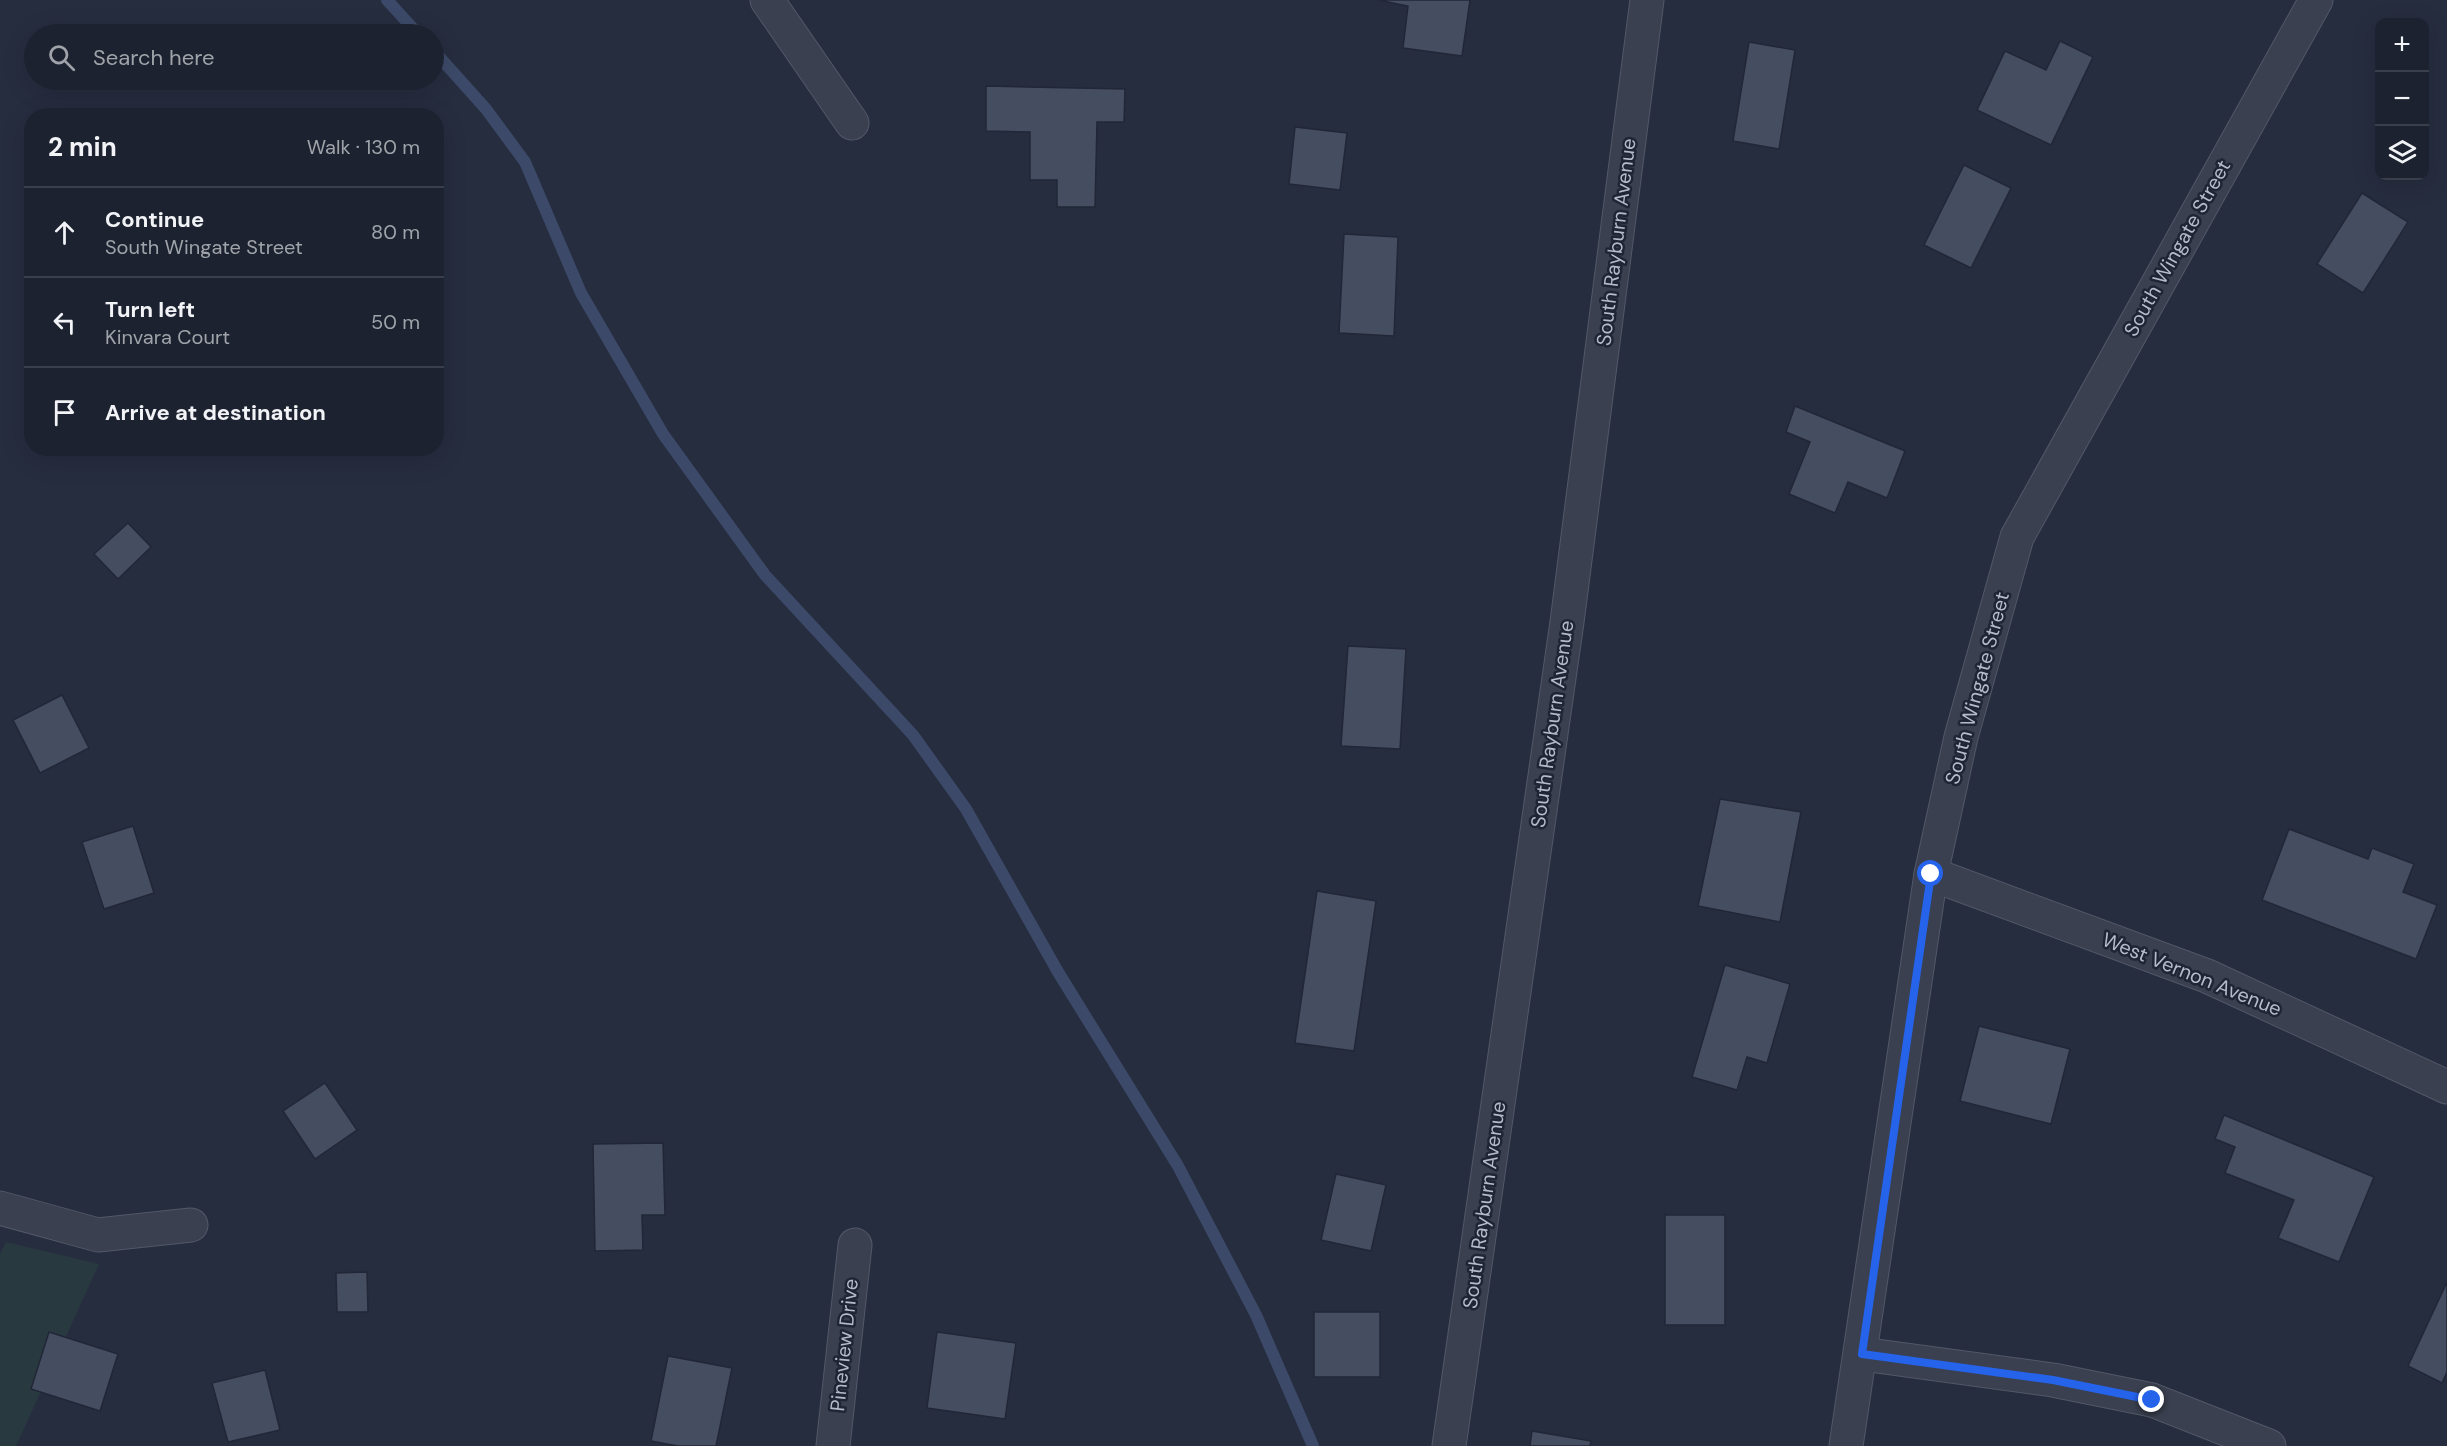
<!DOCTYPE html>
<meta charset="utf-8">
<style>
body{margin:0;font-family:"DM Sans",sans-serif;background:#252a37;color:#f1f3f6}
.controls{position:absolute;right:18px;top:18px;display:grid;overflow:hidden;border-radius:12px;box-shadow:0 6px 24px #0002}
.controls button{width:54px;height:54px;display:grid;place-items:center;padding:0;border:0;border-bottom:2px solid #3a3f4b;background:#1c222f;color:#f1f3f6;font:30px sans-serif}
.stop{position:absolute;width:18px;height:18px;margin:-14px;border:4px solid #2563eb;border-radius:50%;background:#fff}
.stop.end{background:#2563eb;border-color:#fff;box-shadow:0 2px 6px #0008}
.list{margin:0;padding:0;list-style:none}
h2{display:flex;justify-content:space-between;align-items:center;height:78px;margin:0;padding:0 24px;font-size:26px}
h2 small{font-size:20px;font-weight:400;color:#a0a4aa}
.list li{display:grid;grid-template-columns:39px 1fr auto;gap:18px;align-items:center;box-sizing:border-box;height:90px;padding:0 24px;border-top:2px solid #3a3f4b}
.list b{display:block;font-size:22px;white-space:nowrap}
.list p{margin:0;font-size:20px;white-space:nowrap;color:#a0a4aa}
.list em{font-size:20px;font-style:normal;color:#a0a4aa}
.icon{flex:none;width:33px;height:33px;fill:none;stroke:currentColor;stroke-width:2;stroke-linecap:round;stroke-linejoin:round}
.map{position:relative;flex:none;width:2447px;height:1446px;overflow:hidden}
.search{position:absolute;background:#1c222f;box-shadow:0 6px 24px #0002;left:24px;top:24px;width:420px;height:66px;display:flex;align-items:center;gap:15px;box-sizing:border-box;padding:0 21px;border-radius:33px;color:#a0a4aa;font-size:22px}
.panel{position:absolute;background:#1c222f;box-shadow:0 6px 24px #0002;left:24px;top:108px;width:420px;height:348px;border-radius:24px}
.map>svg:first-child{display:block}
.green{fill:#283a40}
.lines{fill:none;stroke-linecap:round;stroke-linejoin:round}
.stream{stroke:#3c4968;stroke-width:12}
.building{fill:#454d61;stroke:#212737;stroke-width:1.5}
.minor-casing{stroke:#525867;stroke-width:35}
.minor{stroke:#3a404f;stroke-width:33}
.route{stroke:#2563eb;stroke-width:8}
.labels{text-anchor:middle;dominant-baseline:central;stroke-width:5;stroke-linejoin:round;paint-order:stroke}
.street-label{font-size:20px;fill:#b6bbca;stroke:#1e2535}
</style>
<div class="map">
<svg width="2447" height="1446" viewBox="0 0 2447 1446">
<rect width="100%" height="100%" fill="#262d3f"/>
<!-- green -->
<path class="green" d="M 6,1242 L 99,1264 L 16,1446 L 0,1446 L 0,1254 Z"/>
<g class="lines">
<!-- stream -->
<g class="stream">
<path d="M 387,0 L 418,34"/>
<path d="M 434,51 L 486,109 L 525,162 L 581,293 L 663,434 L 765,575 L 913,735 L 966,809 L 1058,972 L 1178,1166 L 1256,1315 L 1313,1446"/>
</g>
</g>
<!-- building -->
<g class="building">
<path d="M 1378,0 L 1470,0 L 1462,56 L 1403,48 L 1408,6 Z"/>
<path d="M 2060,41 L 2093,57 L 2051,145 L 1977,110 L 2005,51 L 2046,70 Z"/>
<path d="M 1749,42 L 1795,50 L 1779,149 L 1733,141 Z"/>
<path d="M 986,86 L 1125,89 L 1124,122 L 1097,122 L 1095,207 L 1057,207 L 1057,180 L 1030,180 L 1030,132 L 986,131 Z"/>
<path d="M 1295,127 L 1347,133 L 1340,190 L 1289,184 Z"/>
<path d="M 1964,165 L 2011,188 L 1971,268 L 1924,245 Z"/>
<path d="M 2362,193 L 2408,222 L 2363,293 L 2317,264 Z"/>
<path d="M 1344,234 L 1398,237 L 1394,336 L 1339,333 Z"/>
<path d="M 1795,406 L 1905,451 L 1887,498 L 1848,482 L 1835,513 L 1789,494 L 1810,442 L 1786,432 Z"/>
<path d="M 128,523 L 151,547 L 118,579 L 94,554 Z"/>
<path d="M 1348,646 L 1406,649 L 1400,749 L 1341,746 Z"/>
<path d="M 62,695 L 89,748 L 40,773 L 13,720 Z"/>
<path d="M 1720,799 L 1801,812 L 1780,922 L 1698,906 Z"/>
<path d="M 133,826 L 154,893 L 104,909 L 82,842 Z"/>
<path d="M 2289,829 L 2368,859 L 2372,848 L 2414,864 L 2403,892 L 2437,905 L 2416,959 L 2262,900 Z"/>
<path d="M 1317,891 L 1376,901 L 1354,1051 L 1295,1043 Z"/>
<path d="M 1725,965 L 1790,984 L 1767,1063 L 1747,1057 L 1737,1090 L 1692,1077 Z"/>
<path d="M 1979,1026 L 2070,1049 L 2051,1124 L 1960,1101 Z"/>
<path d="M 325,1083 L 357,1130 L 315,1159 L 283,1111 Z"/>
<path d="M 2224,1115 L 2374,1177 L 2339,1262 L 2278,1238 L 2294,1200 L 2225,1173 L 2235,1147 L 2215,1139 Z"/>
<path d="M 663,1143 L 665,1215 L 642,1215 L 643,1250 L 595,1251 L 593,1144 Z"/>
<path d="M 1336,1174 L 1386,1185 L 1371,1251 L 1321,1240 Z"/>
<rect x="1665" y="1215" width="60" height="110"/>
<path d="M 367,1272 L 368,1312 L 337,1312 L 336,1273 Z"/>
<path d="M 2447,1282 L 2447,1372 L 2442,1383 L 2408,1366 Z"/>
<rect x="1314" y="1312" width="66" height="65"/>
<path d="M 49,1332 L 118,1354 L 100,1411 L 31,1389 Z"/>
<path d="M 937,1332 L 1016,1343 L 1005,1419 L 927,1408 Z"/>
<path d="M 668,1356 L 732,1368 L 716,1446 L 678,1446 L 651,1441 Z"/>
<path d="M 265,1370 L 280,1430 L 228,1442 L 212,1383 Z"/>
<path d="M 1532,1431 L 1591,1441 L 1590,1446 L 1530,1446 Z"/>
</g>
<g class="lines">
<defs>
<g id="minor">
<path d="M 767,0 L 852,123"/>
<path d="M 1931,874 L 2207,976 L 2447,1087"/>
<path d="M 0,1208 L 98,1235 L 191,1225"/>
<path d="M 1862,1354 L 2053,1380 L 2152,1400 L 2269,1446"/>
<path d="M 833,1446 L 855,1245"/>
<path d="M 1449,1446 L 1567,622 L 1647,0"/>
<path d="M 1846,1446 L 1931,874 L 1961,737 L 2017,537 L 2316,0"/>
</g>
</defs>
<!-- minor casing -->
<use href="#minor" class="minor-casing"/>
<!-- minor -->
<use href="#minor" class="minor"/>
</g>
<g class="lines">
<!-- route -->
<path class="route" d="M 1931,874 L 1862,1354 L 2053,1380 L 2152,1400"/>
</g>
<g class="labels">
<!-- street labels -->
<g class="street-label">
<text transform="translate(1616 242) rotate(-83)">South Rayburn Avenue</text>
<text transform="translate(2177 248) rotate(-61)">South Wingate Street</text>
<text transform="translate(1977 688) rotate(-75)">South Wingate Street</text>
<text transform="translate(1552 724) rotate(-82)">South Rayburn Avenue</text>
<text transform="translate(2192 974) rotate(22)">West Vernon Avenue</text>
<text transform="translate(1484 1205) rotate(-82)">South Rayburn Avenue</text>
<text transform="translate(844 1345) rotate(-84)">Pineview Drive</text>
</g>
</g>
</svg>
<div class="controls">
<button>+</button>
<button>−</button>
<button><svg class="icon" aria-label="layers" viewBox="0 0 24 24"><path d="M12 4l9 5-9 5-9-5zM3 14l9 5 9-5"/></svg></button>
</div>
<div class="stop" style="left:1931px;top:874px"></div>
<div class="stop end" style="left:2152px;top:1400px"></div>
<div class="search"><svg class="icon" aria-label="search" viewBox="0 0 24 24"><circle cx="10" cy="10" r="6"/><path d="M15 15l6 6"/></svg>Search here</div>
<section class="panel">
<h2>2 min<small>Walk · 130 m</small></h2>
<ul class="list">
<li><svg class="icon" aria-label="ahead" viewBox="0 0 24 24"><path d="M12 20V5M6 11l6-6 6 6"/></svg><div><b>Continue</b><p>South Wingate Street</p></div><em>80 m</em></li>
<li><svg class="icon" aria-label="left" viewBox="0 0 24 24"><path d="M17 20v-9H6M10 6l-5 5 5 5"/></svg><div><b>Turn left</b><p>Kinvara Court</p></div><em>50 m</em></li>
<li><svg class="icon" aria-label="arrive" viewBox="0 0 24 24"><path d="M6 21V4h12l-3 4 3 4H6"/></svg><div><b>Arrive at destination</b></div></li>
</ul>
</section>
</div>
